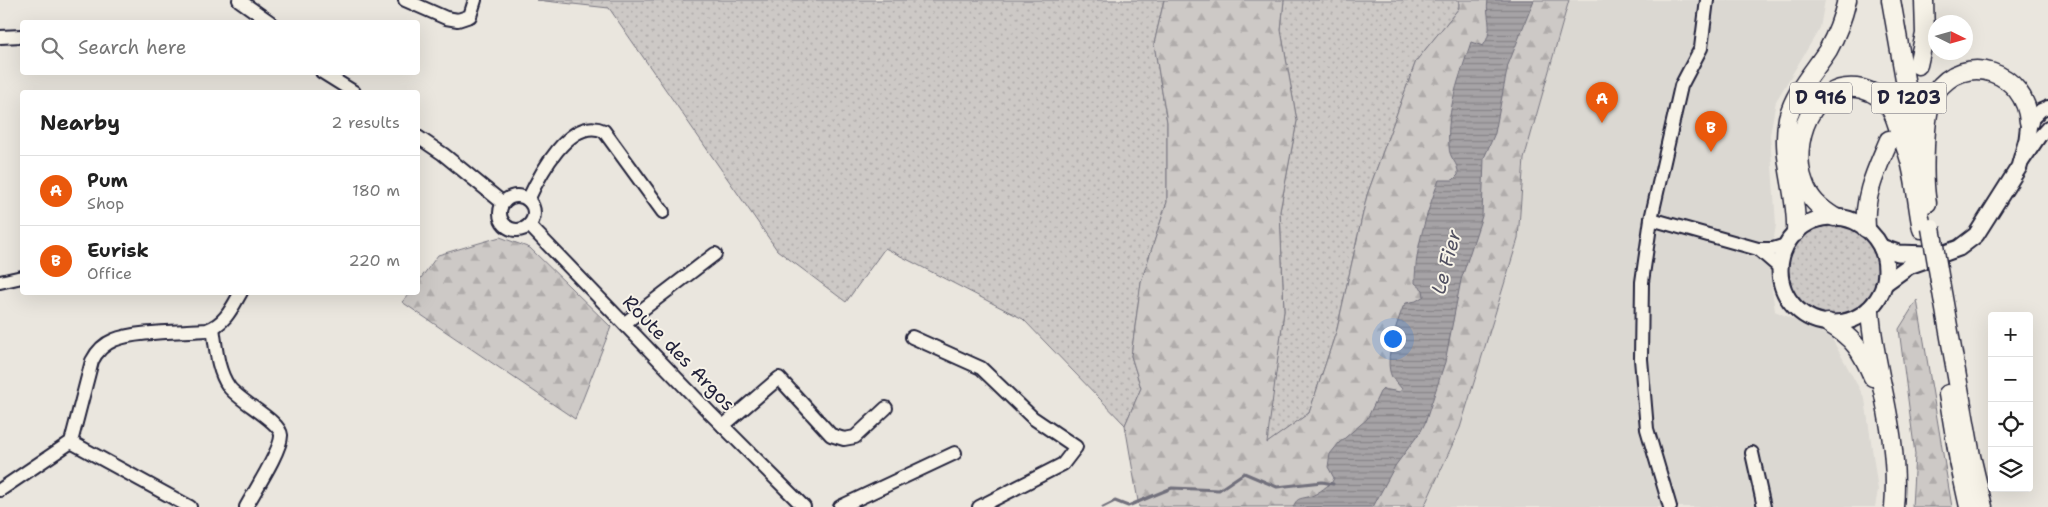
<!DOCTYPE html>
<meta charset="utf-8">
<style>
body{margin:0;font-family:"Shantell Sans",sans-serif;background:#f2f2f2;color:#222}
.controls{position:absolute;right:15px;bottom:15px;display:grid;overflow:hidden;border-radius:5px;box-shadow:0 5px 20px #0002}
.controls button{width:45px;height:45px;display:grid;place-items:center;padding:0;border:0;border-bottom:1px solid #e0e0e0;background:#fff;color:#222;font:25px sans-serif}
.compass{position:absolute;left:1928px;top:15px;width:45px;height:45px;border-radius:50%;background:#fff;box-shadow:0 5px 20px #0002;rotate:95deg}
.you{position:absolute;left:1392px;top:338px;width:18px;height:18px;margin:-12px;border:4px solid #fff;border-radius:50%;background:#1a73e8;box-shadow:0 0 0 8px #1a73e833}
.badge{display:grid;place-items:center;width:32px;height:32px;border-radius:50%;background:#ea580c;color:#fff;font-size:16px;font-weight:700}
.pin{position:absolute;translate:-50% -41px;filter:drop-shadow(0 1px 2px #0008)}
.pin::after{content:'';position:absolute;top:26px;width:18px;height:15px;background:inherit;clip-path:polygon(0 0,100% 0,50% 100%)}
.list{margin:0;padding:0;list-style:none}
h2{display:flex;justify-content:space-between;align-items:center;height:65px;margin:0;padding:0 20px;font-size:21px}
h2 small{font-size:16px;font-weight:400;color:#767676}
.list li{display:grid;grid-template-columns:32px 1fr auto;gap:15px;align-items:center;box-sizing:border-box;height:70px;padding:0 20px;border-top:1px solid #e0e0e0}
.list b{display:block;font-size:19px;white-space:nowrap}
.list p{margin:0;font-size:16px;white-space:nowrap;color:#767676}
.list em{font-size:16px;font-style:normal;color:#767676}
.icon{flex:none;width:28px;height:28px;fill:none;stroke:currentColor;stroke-width:2;stroke-linecap:round;stroke-linejoin:round}
.map{position:relative;flex:none;width:2048px;height:507px;overflow:hidden}
.search{position:absolute;background:#fff;box-shadow:0 5px 20px #0002;left:20px;top:20px;width:400px;height:55px;display:flex;align-items:center;gap:12px;box-sizing:border-box;padding:0 18px;border-radius:5px;color:#767676;font-size:19px}
.panel{position:absolute;background:#fff;box-shadow:0 5px 20px #0002;left:20px;top:90px;width:400px;height:205px;border-radius:5px}
.map>svg:first-child{display:block}
.built{fill:#dbd8d2}
.grass{fill:url(#grass-dots);stroke:#787680}
.forest{fill:url(#forest-firs);stroke:#787680}
.water{fill:url(#water-rules);stroke:#716f7b}
.lines{fill:none;stroke-linecap:round;stroke-linejoin:round}
.stream{stroke:#716f7b;stroke-width:3}
.minor-casing{stroke:#22223b;stroke-width:16}
.major-casing{stroke:#22223b;stroke-width:19}
.highway-casing{stroke:#22223b;stroke-width:21}
.minor{stroke:#f7f3e8;stroke-width:12}
.major{stroke:#f7f3e8;stroke-width:15}
.highway{stroke:#f7f3e8;stroke-width:18}
.highway-bridge-casing{stroke:#22223b;stroke-width:21;stroke-linecap:butt}
.highway-bridge{stroke:#f7f3e8;stroke-width:18}
.labels{text-anchor:middle;dominant-baseline:central;stroke-width:4;stroke-linejoin:round;paint-order:stroke}
.shield{fill:#f7f3e8;stroke:#62616f;stroke-width:1}
.shield-label{font-size:18px;font-weight:bold;fill:#22223b}
.street-label{font-size:19px;fill:#22223b;stroke:#f7f3e8}
.water-label{font-size:20px;font-style:italic;fill:#504f60;stroke:#f7f3e8}
</style>
<div class="map">
<svg width="2048" height="507" viewBox="0 0 2048 507">
<defs>
<pattern id="grass-dots" width="8" height="8" patternUnits="userSpaceOnUse" patternTransform="scale(1.25)"><rect width="8" height="8" fill="#cdc9c6"/><path d="M2 2h.1M6 6h.1" fill="none" stroke="#b0acab" stroke-width="1.8" stroke-linecap="round"/></pattern>
<pattern id="forest-firs" width="22" height="20" patternUnits="userSpaceOnUse" patternTransform="scale(1.25)"><rect width="22" height="20" fill="#cdc9c6"/><path d="M5 1l3.5 6h-7zM16 11l3.5 6h-7z" fill="#b0acab"/></pattern>
<pattern id="water-rules" width="6" height="5" patternUnits="userSpaceOnUse" patternTransform="scale(1.25)"><rect width="6" height="5" fill="#a6a3a6"/><path d="M0 2.5h6" fill="none" stroke="#878488"/></pattern>
</defs>
<rect width="100%" height="100%" fill="#eae6de"/>
<filter id="ink" filterUnits="userSpaceOnUse"><feTurbulence type="fractalNoise" baseFrequency=".02" numOctaves="2"/><feDisplacementMap in="SourceGraphic" scale="10" xChannelSelector="R" yChannelSelector="G"/><feConvolveMatrix kernelMatrix="1 2 1 2 8 2 1 2 1" color-interpolation-filters="sRGB"/></filter>
<g filter="url(#ink)">
<!-- built -->
<path class="built" d="M 1569,0 L 1825,0 L 1820,28 L 1776,101 L 1770,135 L 1776,225 L 1769,267 L 1775,311 L 1831,337 L 1865,399 L 1878,490 L 1875,507 L 1424,507 L 1460,428 L 1518,239 L 1524,159 Z"/>
<!-- grass -->
<g class="grass">
<path d="M 536,0 L 1164,0 L 1154,44 L 1167,122 L 1167,202 L 1141,282 L 1131,356 L 1141,388 L 1125,425 L 1023,319 L 885,248 L 846,302 L 777,250 L 609,8 Z"/>
<path d="M 1284,0 L 1459,0 L 1459,8 L 1416,61 L 1367,195 L 1337,329 L 1309,413 L 1266,444 L 1284,311 L 1280,211 L 1297,121 L 1281,30 Z"/>
<circle cx="1834" cy="270" r="47"/>
</g>
<!-- forest -->
<g class="forest">
<path d="M 1164,0 L 1284,0 L 1281,30 L 1297,121 L 1280,211 L 1284,311 L 1267,443 L 1309,413 L 1337,329 L 1367,195 L 1416,61 L 1459,8 L 1459,0 L 1569,0 L 1524,159 L 1518,239 L 1460,428 L 1424,507 L 1139,507 L 1125,425 L 1141,388 L 1131,356 L 1141,282 L 1167,202 L 1167,122 L 1154,44 Z"/>
<path d="M 500,237 L 530,248 L 611,327 L 575,419 L 402,302 L 410,293 L 418,292 L 418,282 L 438,255 Z"/>
<path d="M 1917,300 L 1952,507 L 1912,507 L 1915,454 L 1899,329 Z"/>
</g>
<!-- water -->
<path class="water" d="M 1488,0 L 1534,0 L 1508,65 L 1495,133 L 1484,158 L 1482,216 L 1461,280 L 1445,362 L 1425,423 L 1421,431 L 1395,466 L 1373,507 L 1293,507 C 1297,498 1299,499 1308,497 C 1315,496 1326,487 1332,482 L 1334,478 L 1328,467 L 1330,454 L 1339,443 L 1367,419 L 1380,392 L 1383,389 L 1400,392 L 1402,389 C 1399,385 1395,381 1392,377 C 1383,360 1397,323 1403,307 L 1406,303 L 1416,301 L 1424,296 L 1423,290 L 1415,283 C 1415,249 1427,212 1439,180 L 1453,180 L 1458,175 C 1459,162 1449,160 1449,146 C 1446,109 1460,76 1471,42 L 1483,46 C 1495,29 1485,17 1488,0 Z"/>
<g class="lines">
<!-- stream -->
<path class="stream" d="M 1103,507 L 1115,501 L 1128,506 L 1172,488 L 1219,490 L 1244,473 L 1277,487 L 1322,482 L 1333,484"/>
<defs>
<g id="minor">
<path d="M 239,0 L 270,22"/>
<path d="M 405,0 L 446,18 L 458,20 L 470,16 L 475,0"/>
<path d="M 0,37 L 22,36"/>
<path d="M 322,72 L 354,92"/>
<path d="M 2029,122 L 2041,110 L 2048,107"/>
<path d="M 418,137 L 443,154 L 503,203"/>
<path d="M 2023,161 L 2040,136 L 2048,127"/>
<circle cx="517" cy="213" r="17"/>
<path d="M 528,200 C 539,176 570,115 604,131 L 663,212"/>
<path d="M 1651,219 L 1758,249 L 1773,249 L 1786,245"/>
<path d="M 529,225 L 710,413 L 804,507"/>
<path d="M 1758,249 L 1780,268"/>
<path d="M 0,282 L 22,277"/>
<path d="M 625,323 L 715,254"/>
<path d="M 213,328 C 216,347 217,370 229,387 C 240,402 280,421 281,435 C 282,449 254,492 246,507"/>
<path d="M 912,337 L 981,368 L 1033,418 L 1076,447 L 1063,464 L 979,507"/>
<path d="M 723,426 L 779,378 L 831,435 L 844,439 L 855,437 L 886,408"/>
<path d="M 71,442 L 190,507"/>
<path d="M 1752,453 L 1764,507"/>
<path d="M 0,490 L 71,442 L 92,361 C 97,351 104,344 114,340 C 134,331 183,332 207,330 C 225,324 232,308 241,292"/>
<path d="M 840,507 L 955,453"/>
<path d="M 1670,507 L 1647,429 L 1641,359 L 1642,282 L 1651,219 L 1681,86 L 1701,48 L 1707,0"/>
</g>
<g id="major">
<circle cx="1833" cy="270" r="53"/>
<path d="M 1881,247 L 1898,253 L 1928,254"/>
<path d="M 1884,284 L 1909,266 L 1959,248 L 1976,235 L 2019,167 L 2027,139 L 2029,122"/>
</g>
<g id="highway">
<path d="M 1891,0 L 1918,153"/>
<path d="M 1918,65 L 1925,34 L 1924,0"/>
<path d="M 1927,203 C 1923,181 1923,110 1935,93 C 1965,50 2026,72 2029,122"/>
<path d="M 1834,217 C 1820,208 1809,199 1804,183 C 1789,145 1811,78 1862,89 C 1873,92 1883,98 1890,108 C 1895,115 1897,125 1900,133 C 1904,143 1909,154 1911,165 C 1916,186 1918,208 1922,229"/>
<path d="M 1866,228 C 1863,196 1877,169 1889,140"/>
<path d="M 1796,232 C 1798,193 1780,157 1788,118 C 1795,91 1813,73 1828,50 C 1837,34 1843,17 1847,0"/>
<path d="M 1940,281 L 1971,456 L 1983,507"/>
<path d="M 1870,310 C 1871,333 1876,354 1880,376 C 1889,418 1898,463 1894,507"/>
<path d="M 1828,323 C 1854,338 1861,350 1873,377"/>
<path d="M 1948,394 L 1959,461 L 1969,507"/>
</g>
</defs>
<!-- minor casing -->
<use href="#minor" class="minor-casing"/>
<!-- major casing -->
<use href="#major" class="major-casing"/>
<!-- highway casing -->
<use href="#highway" class="highway-casing"/>
<!-- minor -->
<use href="#minor" class="minor"/>
<!-- major -->
<use href="#major" class="major"/>
<!-- highway -->
<use href="#highway" class="highway"/>
<defs>
<path id="highway-bridge" d="M 1931,228 L 1940,281"/>
</defs>
<!-- highway-bridge casing -->
<use href="#highway-bridge" class="highway-bridge-casing"/>
<!-- highway-bridge -->
<use href="#highway-bridge" class="highway-bridge"/>
</g>
</g>
<g class="labels">
<!-- shield labels -->
<g class="shield">
<rect x="1790" y="82.5" width="62" height="31" rx="4"/>
<rect x="1871.5" y="82.5" width="75" height="31" rx="4"/>
</g>
<g class="shield-label">
<text x="1821" y="98">D 916</text>
<text x="1909" y="98">D 1203</text>
</g>
<!-- street labels -->
<g class="street-label">
<text transform="translate(679 353) rotate(46)">Route des Argos</text>
</g>
<!-- water labels -->
<g class="water-label">
<text transform="translate(1446 262) rotate(-75)">Le Fier</text>
</g>
</g>
</svg>
<div class="controls">
<button>+</button>
<button>−</button>
<button><svg class="icon" aria-label="locate" viewBox="0 0 24 24"><circle cx="12" cy="12" r="6"/><path d="M12 2v4M12 18v4M2 12h4M18 12h4"/></svg></button>
<button><svg class="icon" aria-label="layers" viewBox="0 0 24 24"><path d="M12 4l9 5-9 5-9-5zM3 14l9 5 9-5"/></svg></button>
</div>
<svg class="compass" viewBox="-18 -18 36 36"><path d="M0-13l5 13h-10z" fill="#e53935"/><path d="M0 13l5-13h-10z" fill="#767676"/></svg>
<div class="you"></div>
<div class="pin badge" style="left:1602px;top:123px">A</div>
<div class="pin badge" style="left:1711px;top:152px">B</div>
<div class="search"><svg class="icon" aria-label="search" viewBox="0 0 24 24"><circle cx="10" cy="10" r="6"/><path d="M15 15l6 6"/></svg>Search here</div>
<section class="panel">
<h2>Nearby<small>2 results</small></h2>
<ul class="list">
<li><span class="badge">A</span><div><b>Pum</b><p>Shop</p></div><em>180 m</em></li>
<li><span class="badge">B</span><div><b>Eurisk</b><p>Office</p></div><em>220 m</em></li>
</ul>
</section>
</div>
